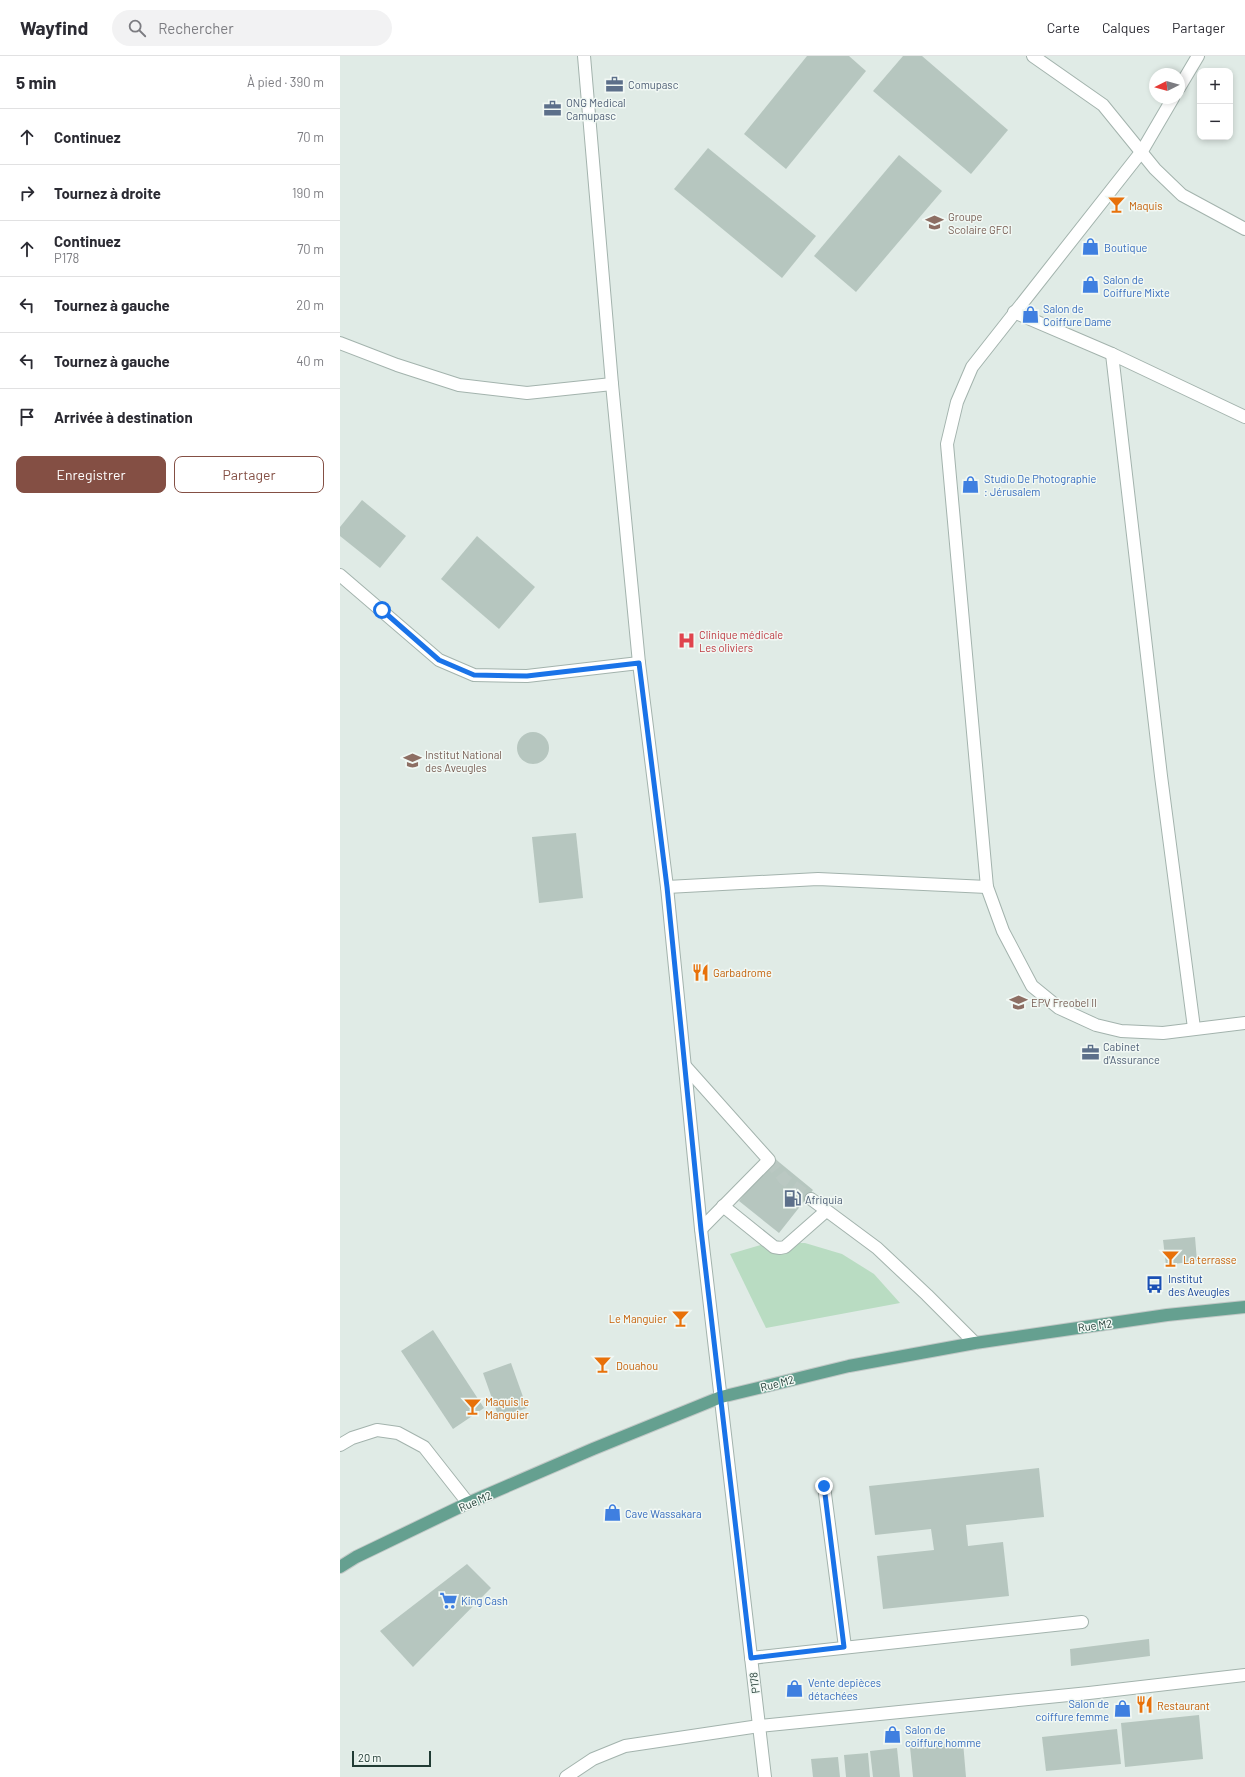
<!DOCTYPE html>
<html lang="fr">
<meta charset="utf-8">
<style>
body{margin:0;font-family:Barlow,sans-serif;background:#f2f2f3;color:#2b2b33}
.controls{position:absolute;right:12px;top:12px;display:grid;overflow:hidden;border-radius:8px;box-shadow:0 2px 6px #0003}
.controls button{width:36px;height:36px;display:grid;place-items:center;padding:0;border:0;border-bottom:1px solid #e1e1e2;background:#fff;color:#2b2b33;font:20px sans-serif}
.compass{position:absolute;left:809px;top:12px;width:36px;height:36px;border-radius:50%;background:#fff;box-shadow:0 2px 6px #0003;rotate:264deg}
.scale{position:absolute;left:12px;bottom:10px;width:79px;box-sizing:border-box;padding-left:4px;border:2px solid #213b34;border-top:0;font-size:11px;line-height:14px;white-space:nowrap;color:#213b34;-webkit-text-stroke:3px #f1f8f4;paint-order:stroke}
.stop{position:absolute;width:12px;height:12px;margin:-9px;border:3px solid #1a73e8;border-radius:50%;background:#fff}
.stop.end{background:#1a73e8;border-color:#fff;box-shadow:0 1px 4px #0008}
.list{margin:0;padding:0;list-style:none}
h2{display:flex;justify-content:space-between;align-items:center;height:52px;margin:0;padding:0 16px;font-size:17px}
h2 small{font-size:13px;font-weight:400;color:#7c7c81}
.list li{display:grid;grid-template-columns:26px 1fr auto;gap:12px;align-items:center;box-sizing:border-box;height:56px;padding:0 16px;border-top:1px solid #e1e1e2}
.list b{display:block;font-size:15px;white-space:nowrap}
.list p{margin:0;font-size:13px;white-space:nowrap;color:#7c7c81}
.list em{font-size:13px;font-style:normal;color:#7c7c81}
.actions{display:flex;gap:8px;padding:12px 16px}
.actions a{flex:1;padding:9px 0;border:1px solid #844f44;border-radius:8px;text-align:center;font-size:14px;color:#844f44}
.actions .main{background:#844f44;color:#fff}
.icon{flex:none;width:22px;height:22px;fill:none;stroke:currentColor;stroke-width:2;stroke-linecap:round;stroke-linejoin:round}
.map{position:relative;flex:none;width:905px;height:1721px;overflow:hidden}
header{display:flex;align-items:center;gap:24px;box-sizing:border-box;height:56px;padding:0 20px;background:#fff;border-bottom:1px solid #e1e1e2}
header strong{font-size:19px}
nav{display:flex;gap:22px;margin-inline-start:auto;font-size:14px}
.search{width:280px;height:36px;background:#f2f2f3;display:flex;align-items:center;gap:10px;box-sizing:border-box;padding:0 14px;border-radius:22px;color:#7c7c81;font-size:15px}
main{display:flex}
aside{flex:1;background:#fff}
.map>svg:first-child{display:block}
.green{fill:#b9dcc2}
.building{fill:#b6c6bf}
.lines{fill:none;stroke-linecap:round;stroke-linejoin:round}
.minor-tunnel{stroke:#bac8c2;stroke-width:12;stroke-dasharray:12 6;stroke-linecap:butt}
.minor-casing{stroke:#a3b3ad;stroke-width:14}
.major-casing{stroke:#c1c8c6;stroke-width:14}
.minor{stroke:#fff;stroke-width:12}
.major{stroke:#65a090;stroke-width:12}
.route{stroke:#1a73e8;stroke-width:5}
.labels{text-anchor:middle;dominant-baseline:central;stroke-width:3;stroke-linejoin:round;paint-order:stroke}
.service-label{font-size:11px;fill:#4e5e75;stroke:#f1f8f4;text-anchor:start}
.food-label{font-size:11px;fill:#c56008;stroke:#f1f8f4;text-anchor:start}
.education-label{font-size:11px;fill:#785e54;stroke:#f1f8f4;text-anchor:start}
.shop-label{font-size:11px;fill:#366cbe;stroke:#f1f8f4;text-anchor:start}
.health-label{font-size:11px;fill:#be3a42;stroke:#f1f8f4;text-anchor:start}
.transit-label{font-size:11px;fill:#164399;stroke:#f1f8f4;text-anchor:start}
.street-label{font-size:11px;fill:#213b34;stroke:#f1f8f4}
</style>
<header>
<strong>Wayfind</strong>
<div class="search"><svg class="icon" aria-label="search" viewBox="0 0 24 24"><circle cx="10" cy="10" r="6"/><path d="M15 15l6 6"/></svg>Rechercher</div>
<nav><a>Carte</a><a>Calques</a><a>Partager</a></nav>
</header>
<main>
<aside>
<h2>5 min<small>À pied · 390 m</small></h2>
<ul class="list">
<li><svg class="icon" aria-label="ahead" viewBox="0 0 24 24"><path d="M12 20V5M6 11l6-6 6 6"/></svg><div><b>Continuez</b></div><em>70 m</em></li>
<li><svg class="icon" aria-label="right" viewBox="0 0 24 24"><path d="M7 20v-9h11M14 6l5 5-5 5"/></svg><div><b>Tournez à droite</b></div><em>190 m</em></li>
<li><svg class="icon" aria-label="ahead" viewBox="0 0 24 24"><path d="M12 20V5M6 11l6-6 6 6"/></svg><div><b>Continuez</b><p>P178</p></div><em>70 m</em></li>
<li><svg class="icon" aria-label="left" viewBox="0 0 24 24"><path d="M17 20v-9H6M10 6l-5 5 5 5"/></svg><div><b>Tournez à gauche</b></div><em>20 m</em></li>
<li><svg class="icon" aria-label="left" viewBox="0 0 24 24"><path d="M17 20v-9H6M10 6l-5 5 5 5"/></svg><div><b>Tournez à gauche</b></div><em>40 m</em></li>
<li><svg class="icon" aria-label="arrive" viewBox="0 0 24 24"><path d="M6 21V4h12l-3 4 3 4H6"/></svg><div><b>Arrivée à destination</b></div></li>
</ul>
<div class="actions"><a class="main">Enregistrer</a><a>Partager</a></div>
</aside>
<div class="map">
<svg width="905" height="1721" viewBox="0 0 905 1721">
<rect width="100%" height="100%" fill="#e0ebe6"/>
<!-- green -->
<path class="green" d="M 427,1187 L 465,1187 L 502,1198 L 534,1218 L 560,1247 L 426,1272 L 390,1198 Z"/>
<!-- building -->
<g class="building">
<path d="M 467,0 L 509,0 L 526,15 L 446,113 L 404,78 Z"/>
<path d="M 563,0 L 582,0 L 668,74 L 631,118 L 533,35 Z"/>
<path d="M 368,92 L 476,180 L 442,222 L 334,133 Z"/>
<path d="M 559,99 L 602,135 L 516,236 L 474,200 Z"/>
<path d="M 22,444 L 66,480 L 40,512 L 0,480 L 0,471 Z"/>
<path d="M 137,480 L 195,531 L 159,573 L 101,523 Z"/>
<circle cx="193" cy="692" r="16"/>
<path d="M 236,777 L 243,842 L 199,847 L 192,781 Z"/>
<path d="M 434,1102 L 473,1134 L 439,1177 L 399,1145 Z"/>
<path d="M 855,1181 L 857,1205 L 826,1209 L 823,1184 Z"/>
<path d="M 93,1274 L 144,1352 L 113,1373 L 61,1295 Z"/>
<path d="M 171,1307 L 187,1352 L 159,1362 L 143,1317 Z"/>
<path d="M 699,1412 L 704,1461 L 626,1469 L 628,1490 L 663,1486 L 669,1540 L 543,1553 L 537,1500 L 594,1494 L 591,1473 L 535,1479 L 529,1430 Z"/>
<path d="M 127,1508 L 151,1532 L 73,1611 L 40,1575 Z"/>
<path d="M 809,1583 L 810,1600 L 731,1610 L 730,1593 Z"/>
<path d="M 859,1659 L 863,1703 L 785,1711 L 781,1667 Z"/>
<path d="M 777,1673 L 781,1708 L 706,1715 L 702,1681 Z"/>
<path d="M 623,1686 L 626,1721 L 573,1721 L 570,1691 Z"/>
<path d="M 557,1692 L 560,1721 L 533,1721 L 530,1695 Z"/>
<path d="M 528,1697 L 530,1721 L 506,1721 L 504,1699 Z"/>
<path d="M 498,1701 L 500,1721 L 473,1721 L 471,1703 Z"/>
</g>
<g class="lines">
<!-- minor-tunnel -->
<path class="minor-tunnel" d="M 429,1104 L 444,1123 L 471,1143"/>
<defs>
<g id="minor">
<path d="M 244,0 L 272,328 L 299,607 L 327,831 L 361,1173 L 425,1721"/>
<path d="M 693,0 L 763,49 L 815,113 L 842,139 L 905,173"/>
<path d="M 839,32 L 858,0"/>
<path d="M 833,42 L 802,95 L 632,311 L 617,346 L 607,388 L 647,831 L 663,875 L 692,930 L 719,952 L 756,969 L 781,975 L 823,977 L 905,967"/>
<path d="M 674,256 L 772,298 L 905,361"/>
<path d="M 0,287 L 57,309 L 119,329 L 187,337 L 272,328"/>
<path d="M 772,298 L 821,720 L 854,972"/>
<path d="M 0,519 L 99,604 L 134,619 L 187,620 L 299,607"/>
<path d="M 327,831 L 478,823 L 647,831"/>
<path d="M 345,1010 L 429,1104 L 361,1173"/>
<path d="M 471,1143 L 537,1192 L 587,1239 L 635,1287"/>
<path d="M 383,1150 L 434,1191 L 440,1192 L 445,1191 L 486,1155"/>
<path d="M 0,1389 L 12,1382 L 37,1374 L 58,1377 L 84,1391 L 128,1447"/>
<path d="M 484,1430 L 505,1591"/>
<path d="M 411,1602 L 742,1566"/>
<path d="M 226,1721 L 253,1703 L 285,1690 L 419,1670 L 749,1637 L 905,1619"/>
</g>
<path id="major" d="M 0,1511 L 16,1501 L 128,1447 L 253,1393 L 381,1341 L 509,1310 L 635,1287 L 827,1259 L 905,1251"/>
</defs>
<!-- minor casing -->
<use href="#minor" class="minor-casing"/>
<!-- major casing -->
<use href="#major" class="major-casing"/>
<!-- minor -->
<use href="#minor" class="minor"/>
<!-- major -->
<use href="#major" class="major"/>
</g>
<g class="lines">
<!-- route -->
<path class="route" d="M 42,554 L 99,604 L 134,619 L 187,620 L 299,607 L 327,831 L 361,1174 L 411,1602 L 504,1591 L 484,1430"/>
</g>
<!-- icons -->
<defs>
<symbol id="office-bare" viewBox="-9 -9 18 18"><path d="M-6-3h4V-5.5h4V-3h4V5H-6ZM-1-4.5V-3h2v-1.5ZM-6 0V1H6V0Z" fill="#5c6f8a" stroke="#f1f8f4" stroke-width="2.5" paint-order="stroke"/></symbol>
<symbol id="bar-bare" viewBox="-9 -9 18 18"><path d="M-6-5H6L.8 .8V4.5H3.5V6h-7V4.5H-.8V.8Z" fill="#e8710a" stroke="#f1f8f4" stroke-width="2.5" paint-order="stroke"/></symbol>
<symbol id="school-bare" viewBox="-9 -9 18 18"><path d="M0-5L7-2L0 1L-7-2ZM-4 1L0 2.5L4 1V4Q0 6-4 4Z" fill="#8d6e63" stroke="#f1f8f4" stroke-width="2.5" paint-order="stroke"/></symbol>
<symbol id="shop-bare" viewBox="-9 -9 18 18"><path d="M-5-2.5h2.3a2.7 3.5 0 0 1 5.4 0H5L5.5 6h-11ZM-1.5-2.5h3a1.5 2.3 0 0 0-3 0Z" fill="#3f7fe0" stroke="#f1f8f4" stroke-width="2.5" paint-order="stroke"/></symbol>
<symbol id="hospital-bare" viewBox="-9 -9 18 18"><path d="M-5-5h3v3.5h4V-5h3V5h-3V1.5h-4V5h-3Z" fill="#e0444e" stroke="#f1f8f4" stroke-width="2.5" paint-order="stroke"/></symbol>
<symbol id="restaurant-bare" viewBox="-9 -9 18 18"><path d="M-5-6h1v4h1v-4h1v4h1v-4h1v5L-1.5 .5V6h-2V.5L-5-1ZM5-6V6H3V1.5H1.5Q1.5-4 5-6Z" fill="#e8710a" stroke="#f1f8f4" stroke-width="2.5" paint-order="stroke"/></symbol>
<symbol id="fuel-bare" viewBox="-9 -9 18 18"><path d="M-5.5-6h7V0h2V4h1.3V-2.5L3-4.5l.8-.8L6-3V5H2.5V1h-1V6h-7ZM-4.2-4.7v3.2H.2V-4.7Z" fill="#5c6f8a" stroke="#f1f8f4" stroke-width="2.5" paint-order="stroke"/></symbol>
<symbol id="bus-bare" viewBox="-9 -9 18 18"><path d="M-5-6H5V4H4V6H2V4H-2V6H-4V4H-5ZM-3.5-4V0h7V-4ZM-3.5 1.2v1.5H-2V1.2ZM2 1.2v1.5H3.5V1.2Z" fill="#1a4fb4" stroke="#f1f8f4" stroke-width="2.5" paint-order="stroke"/></symbol>
<symbol id="supermarket-bare" viewBox="-9 -9 18 18"><path d="M-6-5.5h2.5l.6 2H6L4.5 2H-2.5L-4.4-4H-6ZM-1.5 3.2a1.3 1.3 0 1 0 .1 0ZM3 3.2a1.3 1.3 0 1 0 .1 0Z" fill="#3f7fe0" stroke="#f1f8f4" stroke-width="2.5" paint-order="stroke"/></symbol>
</defs>
<g fill-rule="evenodd">
<use href="#office-bare" x="262" y="16" width="25" height="25"/>
<use href="#office-bare" x="200" y="40" width="25" height="25"/>
<use href="#bar-bare" x="764" y="136" width="25" height="25"/>
<use href="#school-bare" x="582" y="154" width="25" height="25"/>
<use href="#shop-bare" x="738" y="178" width="25" height="25"/>
<use href="#shop-bare" x="738" y="216" width="25" height="25"/>
<use href="#shop-bare" x="678" y="246" width="25" height="25"/>
<use href="#shop-bare" x="618" y="416" width="25" height="25"/>
<use href="#hospital-bare" x="334" y="572" width="25" height="25"/>
<use href="#school-bare" x="60" y="692" width="25" height="25"/>
<use href="#restaurant-bare" x="348" y="904" width="25" height="25"/>
<use href="#school-bare" x="666" y="934" width="25" height="25"/>
<use href="#office-bare" x="738" y="984" width="25" height="25"/>
<use href="#fuel-bare" x="440" y="1130" width="25" height="25"/>
<use href="#bar-bare" x="818" y="1190" width="25" height="25"/>
<use href="#bus-bare" x="802" y="1216" width="25" height="25"/>
<use href="#bar-bare" x="328" y="1250" width="25" height="25"/>
<use href="#bar-bare" x="250" y="1296" width="25" height="25"/>
<use href="#bar-bare" x="120" y="1338" width="25" height="25"/>
<use href="#shop-bare" x="260" y="1444" width="25" height="25"/>
<use href="#supermarket-bare" x="96" y="1532" width="25" height="25"/>
<use href="#shop-bare" x="442" y="1620" width="25" height="25"/>
<use href="#restaurant-bare" x="792" y="1636" width="25" height="25"/>
<use href="#shop-bare" x="770" y="1640" width="25" height="25"/>
<use href="#shop-bare" x="540" y="1666" width="25" height="25"/>
</g>
<g class="labels">
<!-- service labels -->
<g class="service-label">
<text x="288" y="28">Comupasc</text>
<text x="226" y="46">ONG Medical<tspan x="226" dy="13">Camupasc</tspan></text>
<text x="763" y="990">Cabinet<tspan x="763" dy="13">d'Assurance</tspan></text>
<text x="465" y="1143">Afriquia</text>
</g>
<!-- food labels -->
<g class="food-label">
<text x="789" y="149">Maquis</text>
<text x="373" y="916">Garbadrome</text>
<text x="843" y="1203">La terrasse</text>
<text x="327" y="1262" text-anchor="end">Le Manguier</text>
<text x="276" y="1309">Douahou</text>
<text x="145" y="1345">Maquis le<tspan x="145" dy="13">Manguier</tspan></text>
<text x="817" y="1649">Restaurant</text>
</g>
<!-- education labels -->
<g class="education-label">
<text x="608" y="160">Groupe<tspan x="608" dy="13">Scolaire GFCI</tspan></text>
<text x="85" y="698">Institut National<tspan x="85" dy="13">des Aveugles</tspan></text>
<text x="691" y="946">EPV Freobel II</text>
</g>
<!-- shop labels -->
<g class="shop-label">
<text x="764" y="191">Boutique</text>
<text x="763" y="223">Salon de<tspan x="763" dy="13">Coiffure Mixte</tspan></text>
<text x="703" y="252">Salon de<tspan x="703" dy="13">Coiffure Dame</tspan></text>
<text x="644" y="422">Studio De Photographie<tspan x="644" dy="13">: Jérusalem</tspan></text>
<text x="285" y="1457">Cave Wassakara</text>
<text x="121" y="1544">King Cash</text>
<text x="468" y="1626">Vente depièces<tspan x="468" dy="13">détachées</tspan></text>
<text x="769" y="1647" text-anchor="end">Salon de<tspan x="769" dy="13">coiffure femme</tspan></text>
<text x="565" y="1673">Salon de<tspan x="565" dy="13">coiffure homme</tspan></text>
</g>
<!-- health labels -->
<g class="health-label">
<text x="359" y="578">Clinique médicale<tspan x="359" dy="13">Les oliviers</tspan></text>
</g>
<!-- transit labels -->
<g class="transit-label">
<text x="828" y="1222">Institut<tspan x="828" dy="13">des Aveugles</tspan></text>
</g>
<!-- street labels -->
<g class="street-label">
<text transform="translate(755 1269) rotate(-8)">Rue M2</text>
<text transform="translate(437 1327) rotate(-14)">Rue M2</text>
<text transform="translate(135 1445) rotate(-24)">Rue M2</text>
<text transform="translate(414 1627) rotate(-97)">P178</text>
</g>
</g>
</svg>
<div class="controls">
<button>+</button>
<button>−</button>
</div>
<svg class="compass" viewBox="-18 -18 36 36"><path d="M0-13l5 13h-10z" fill="#e53935"/><path d="M0 13l5-13h-10z" fill="#7c7c81"/></svg>
<div class="scale">20 m</div>
<div class="stop" style="left:42px;top:554px"></div>
<div class="stop end" style="left:484px;top:1430px"></div>
</div>
</main>
